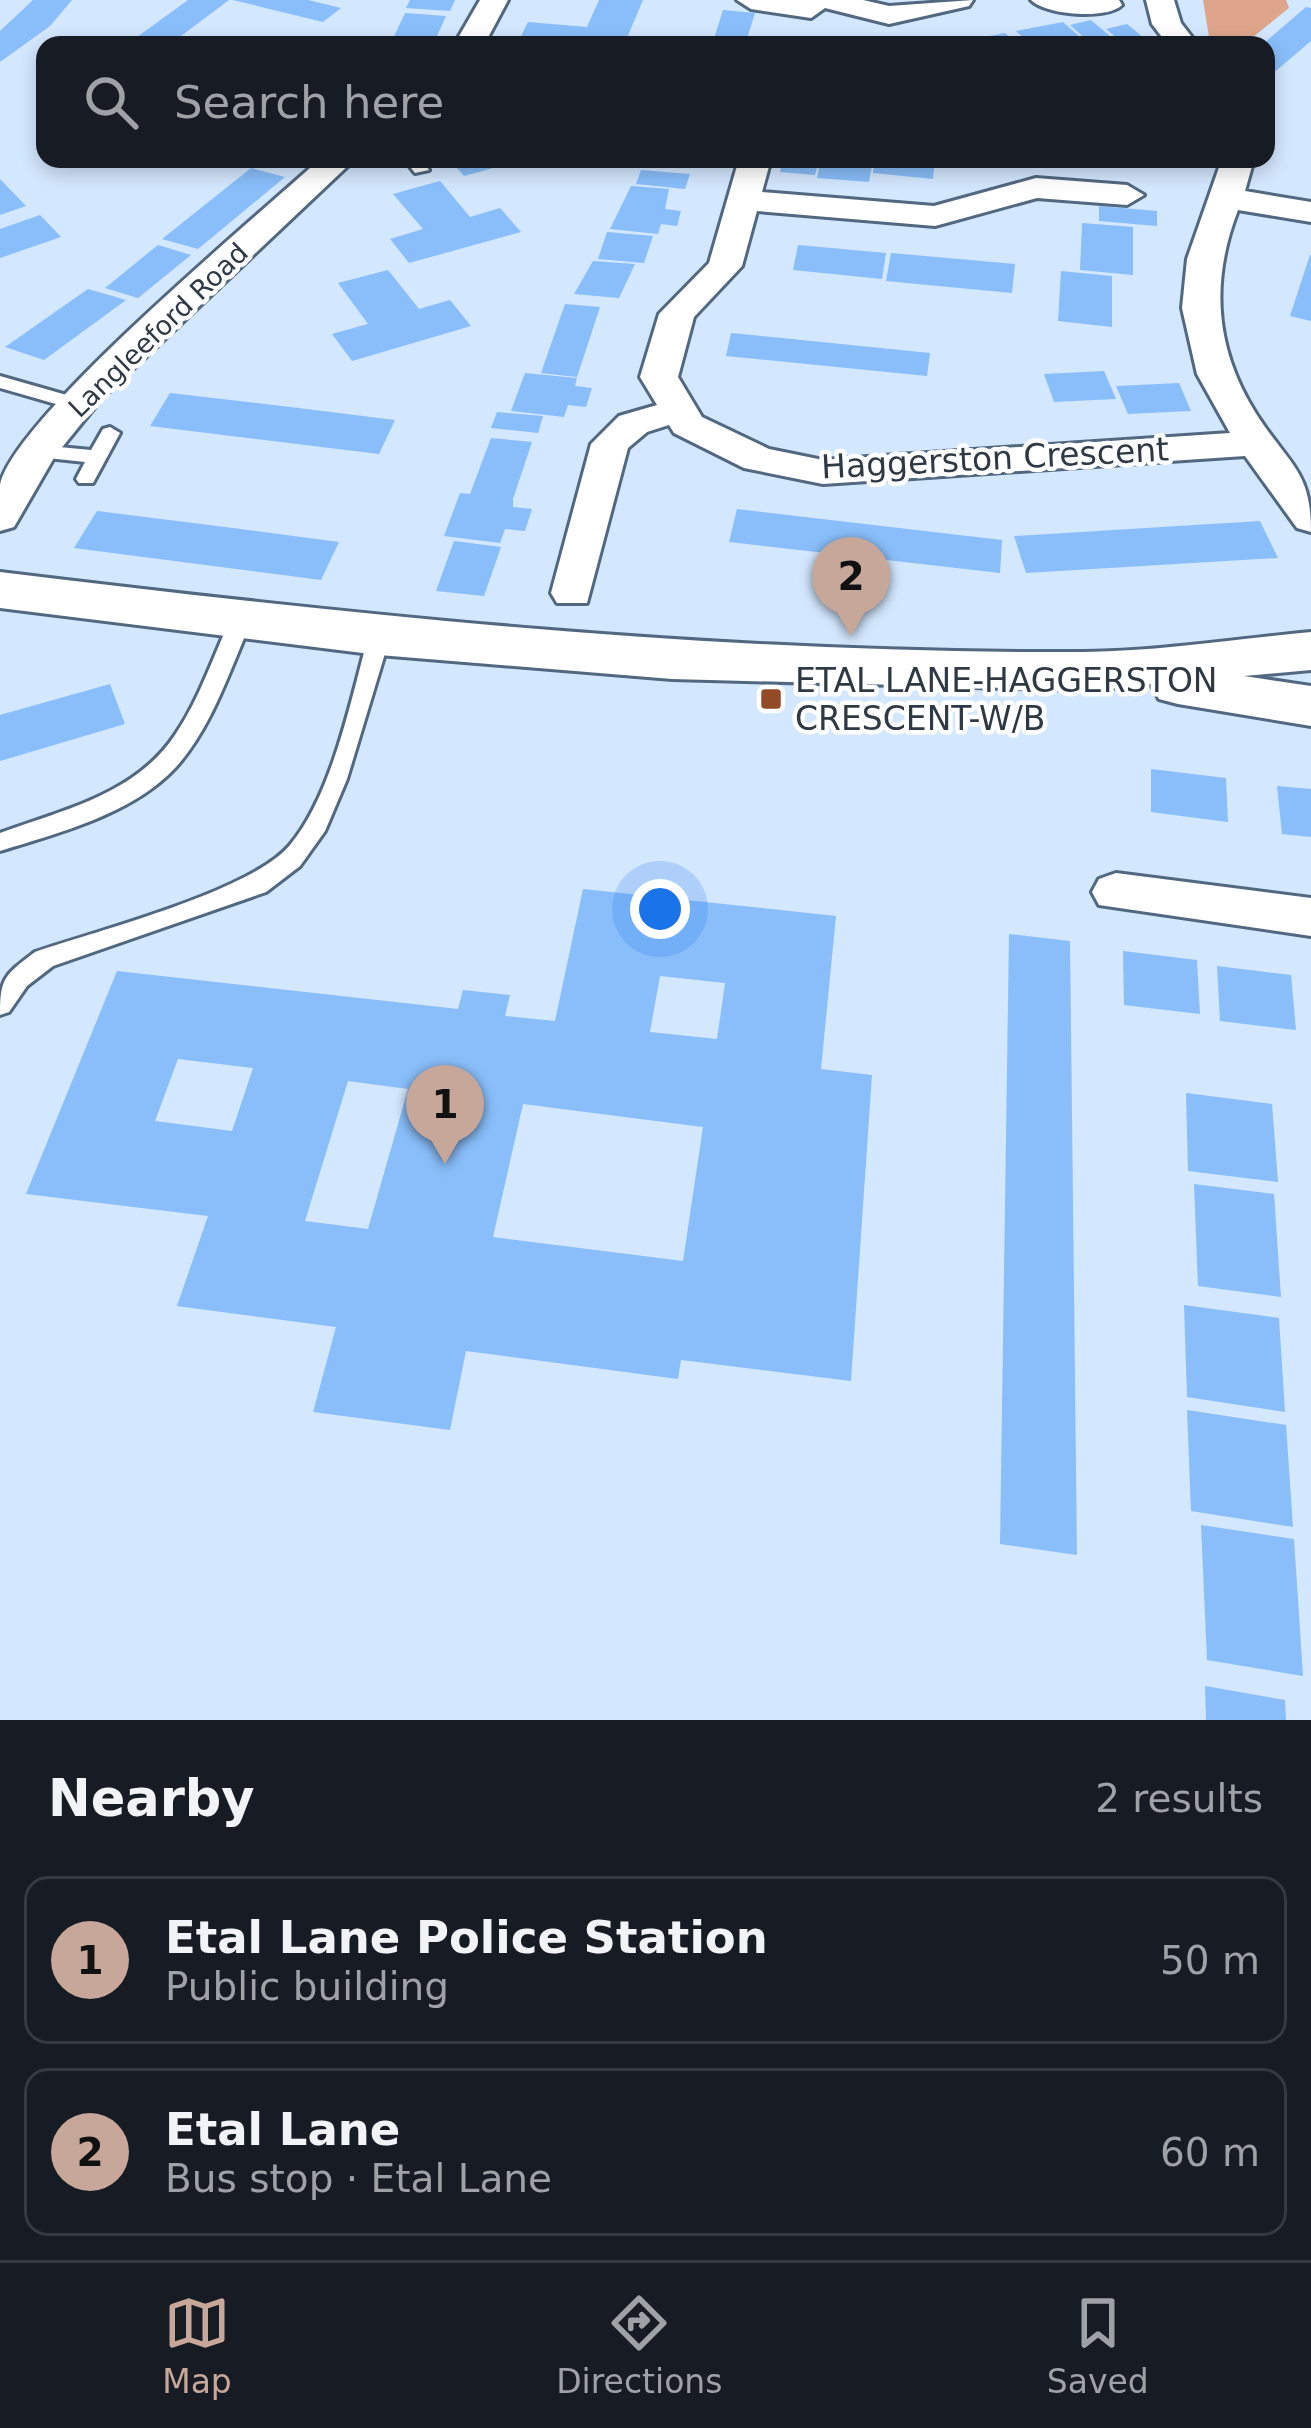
<!DOCTYPE html>
<meta charset="utf-8">
<style>
body{margin:0;font-family:"DejaVu Sans",sans-serif;background:#20242c;color:#f1f3f6}
.you{position:absolute;left:660px;top:909px;width:42px;height:42px;margin:-30px;border:9px solid #fff;border-radius:50%;background:#1a73e8;box-shadow:0 0 0 18px #1a73e833}
.badge{display:grid;place-items:center;width:78px;height:78px;border-radius:50%;background:#c6a799;color:#111;font-size:39px;font-weight:700}
.pin{position:absolute;translate:-50% -99px;filter:drop-shadow(0 3px 6px #0008)}
.pin::after{content:'';position:absolute;top:63px;width:42px;height:36px;background:inherit;clip-path:polygon(0 0,100% 0,50% 100%)}
.list{margin:0;padding:0;list-style:none}
h2{display:flex;justify-content:space-between;align-items:center;height:156px;margin:0;padding:0 48px;font-size:51px}
h2 small{font-size:39px;font-weight:400;color:#9ea1a6}
.list li{display:grid;grid-template-columns:78px 1fr auto;gap:36px;align-items:center;box-sizing:border-box;height:168px;margin:0 24px 24px;padding:0 24px;border:3px solid #363941;border-radius:24px}
.list b{display:block;font-size:45px;white-space:nowrap}
.list p{margin:0;font-size:39px;white-space:nowrap;color:#9ea1a6}
.list em{font-size:39px;font-style:normal;color:#9ea1a6}
.icon{flex:none;width:66px;height:66px;fill:none;stroke:currentColor;stroke-width:2;stroke-linecap:round;stroke-linejoin:round}
.map{position:relative;flex:none;width:1311px;height:1720px;overflow:hidden}
.search{position:absolute;background:#171b24;box-shadow:0 6px 18px #0003;left:36px;right:36px;top:36px;height:132px;display:flex;align-items:center;gap:30px;box-sizing:border-box;padding:0 42px;border-radius:24px;color:#9ea1a6;font-size:45px}
.sheet{height:540px;background:#171b24}
nav{display:flex;justify-content:space-around;align-items:center;box-sizing:border-box;height:168px;border-top:3px solid #363941;background:#171b24;font-size:33px;color:#9ea1a6}
nav a{display:grid;justify-items:center;gap:6px}
nav .on{color:#c6a799}
.map>svg:first-child{display:block}
.green{fill:#dea58b}
.building{fill:#89befa;fill-rule:evenodd}
.lines{fill:none;stroke-linecap:round;stroke-linejoin:round}
.service-casing{stroke:#526880;stroke-width:6}
.minor-casing{stroke:#526880;stroke-width:6}
.tertiary-casing{stroke:#526880;stroke-width:6}
.service{fill:#fff;fill-rule:evenodd}
.minor{fill:#fff;fill-rule:evenodd}
.tertiary{fill:#fff;fill-rule:evenodd}
.poi-dot{fill:#924a27;stroke:#fff;stroke-width:4.5}
.labels{text-anchor:middle;dominant-baseline:central;stroke-width:9;stroke-linejoin:round;paint-order:stroke}
.far-street-label{font-size:27px;fill:#2f3944;stroke:#fff}
.street-label{font-size:33px;fill:#2f3944;stroke:#fff}
.poi-label{font-size:33px;fill:#2f3944;stroke:#fff;text-anchor:start}
</style>
<div class="map">
<svg width="1311" height="1720" viewBox="0 0 1311 1720">
<rect width="100%" height="100%" fill="#d3e7fe"/>
<!-- green -->
<path class="green" d="M 1203,0 L 1286,0 L 1289,8 L 1243,45 L 1217,45 L 1209,37 Z"/>
<!-- building -->
<g class="building">
<path d="M 33,0 L 72,0 L 50,26 L 0,62 L 0,31 Z"/>
<path d="M 188,0 L 229,0 L 169,45 L 126,45 Z"/>
<path d="M 233,0 L 308,0 L 341,8 L 323,22 Z"/>
<path d="M 410,0 L 455,0 L 450,11 L 406,8 Z"/>
<path d="M 599,0 L 643,0 L 624,45 L 518,42 L 528,22 L 587,27 Z"/>
<path d="M 1306,7 L 1311,8 L 1311,41 L 1271,75 L 1266,74 L 1266,45 L 1262,45 Z"/>
<path d="M 723,10 L 755,13 L 745,45 L 712,45 Z"/>
<path d="M 405,13 L 446,16 L 433,45 L 390,45 Z"/>
<path d="M 1091,20 L 1111,37 L 1089,42 L 1070,25 Z"/>
<path d="M 1063,22 L 1080,37 L 1031,45 L 1016,31 Z"/>
<path d="M 1127,24 L 1144,38 L 1123,43 L 1106,29 Z"/>
<path d="M 1005,33 L 1019,45 L 953,45 L 953,43 Z"/>
<path d="M 449,159 L 523,159 L 523,160 L 464,176 Z"/>
<path d="M 783,159 L 819,159 L 815,175 L 780,172 Z"/>
<path d="M 821,159 L 873,159 L 869,182 L 817,178 Z"/>
<path d="M 875,159 L 935,159 L 933,179 L 873,173 Z"/>
<path d="M 251,168 L 285,177 L 198,249 L 162,239 Z"/>
<path d="M 641,170 L 690,174 L 685,189 L 636,184 Z"/>
<path d="M 0,179 L 26,206 L 0,215 Z"/>
<path d="M 440,181 L 470,217 L 500,208 L 521,232 L 409,263 L 390,239 L 423,229 L 393,194 Z"/>
<path d="M 631,186 L 669,189 L 665,209 L 681,211 L 677,226 L 661,224 L 658,234 L 610,229 Z"/>
<path d="M 1099,206 L 1157,211 L 1157,226 L 1099,221 Z"/>
<path d="M 40,215 L 61,237 L 0,258 L 0,229 Z"/>
<path d="M 1082,223 L 1133,227 L 1133,275 L 1080,270 Z"/>
<path d="M 607,232 L 653,236 L 644,263 L 598,259 Z"/>
<path d="M 158,245 L 191,255 L 138,298 L 105,288 Z"/>
<path d="M 798,245 L 886,253 L 882,279 L 793,270 Z"/>
<path d="M 891,253 L 1015,264 L 1012,293 L 886,281 Z"/>
<path d="M 1310,255 L 1311,255 L 1311,321 L 1290,316 Z"/>
<path d="M 593,261 L 635,264 L 619,298 L 574,294 Z"/>
<path d="M 388,270 L 419,309 L 450,300 L 471,326 L 352,361 L 332,334 L 368,324 L 338,283 Z"/>
<path d="M 1061,271 L 1112,276 L 1112,327 L 1058,321 Z"/>
<path d="M 88,289 L 126,300 L 44,360 L 5,347 Z"/>
<path d="M 565,304 L 600,307 L 577,377 L 541,373 Z"/>
<path d="M 731,333 L 930,353 L 927,376 L 726,356 Z"/>
<path d="M 1104,371 L 1116,399 L 1054,402 L 1044,374 Z"/>
<path d="M 525,373 L 577,378 L 575,386 L 592,388 L 586,407 L 568,405 L 564,417 L 511,411 Z"/>
<path d="M 1179,383 L 1191,411 L 1128,414 L 1116,386 Z"/>
<path d="M 170,393 L 282,406 L 395,420 L 379,454 L 150,426 Z"/>
<path d="M 497,412 L 543,416 L 538,433 L 491,428 Z"/>
<path d="M 491,438 L 532,442 L 513,499 L 513,507 L 532,509 L 525,531 L 505,529 L 500,543 L 444,536 L 460,493 L 470,494 Z"/>
<path d="M 737,509 L 1002,540 L 1000,573 L 729,542 Z"/>
<path d="M 97,511 L 217,526 L 339,542 L 321,580 L 74,548 Z"/>
<path d="M 1260,521 L 1278,558 L 1026,573 L 1014,536 Z"/>
<path d="M 454,541 L 501,547 L 484,596 L 436,591 Z"/>
<path d="M 110,684 L 125,724 L 0,761 L 0,715 Z"/>
<path d="M 1151,769 L 1226,778 L 1228,822 L 1151,812 Z"/>
<path d="M 1277,786 L 1311,789 L 1311,837 L 1282,834 Z"/>
<path d="M 583,889 L 836,916 L 821,1069 L 872,1075 L 851,1381 L 681,1360 L 678,1379 L 466,1351 L 450,1430 L 313,1412 L 336,1327 L 177,1306 L 208,1216 L 26,1194 L 117,971 L 458,1009 L 463,990 L 510,995 L 505,1016 L 555,1021 ZM 660,976 L 725,983 L 717,1039 L 650,1032 ZM 178,1059 L 253,1068 L 232,1131 L 155,1121 ZM 348,1081 L 408,1089 L 368,1229 L 305,1221 ZM 523,1104 L 703,1127 L 683,1261 L 493,1237 Z"/>
<path d="M 1009,934 L 1070,941 L 1077,1555 L 1000,1544 Z"/>
<path d="M 1123,951 L 1197,960 L 1200,1014 L 1124,1005 Z"/>
<path d="M 1217,966 L 1291,975 L 1296,1030 L 1220,1021 Z"/>
<path d="M 1186,1093 L 1272,1104 L 1278,1182 L 1188,1171 Z"/>
<path d="M 1194,1184 L 1274,1194 L 1281,1297 L 1198,1286 Z"/>
<path d="M 1184,1305 L 1279,1318 L 1285,1412 L 1187,1397 Z"/>
<path d="M 1187,1410 L 1286,1425 L 1293,1527 L 1191,1511 Z"/>
<path d="M 1201,1525 L 1294,1539 L 1303,1676 L 1207,1660 Z"/>
<path d="M 1205,1686 L 1285,1700 L 1286,1720 L 1206,1720 Z"/>
</g>
<g class="lines">
<defs>
<g id="service">
<path d="M 404,159 L 421,159 L 429,170 L 415,173 Z"/>
<path d="M 0,376 L 84,400 L 86,404 L 77,410 L 0,388 Z"/>
<path d="M 110,427 L 120,433 L 93,483 L 79,483 L 76,479 L 85,462 L 38,457 L 28,451 L 38,445 L 91,450 L 103,429 Z"/>
<path d="M 242,611 L 253,618 C 230,668 213,726 176,767 C 133,814 58,833 0,851 L 0,833 C 63,810 136,794 175,735 C 199,700 213,657 231,618 Z"/>
<path d="M 379,630 L 390,637 L 347,779 L 325,831 L 300,866 L 266,892 L 53,966 L 27,986 L 9,1012 L 0,1015 C 0,977 5,975 35,952 C 97,931 252,891 290,845 C 332,795 351,700 368,637 Z"/>
</g>
<g id="minor">
<path d="M 480,0 L 508,0 L 484,45 L 454,45 Z"/>
<path d="M 737,0 L 863,0 L 889,6 L 973,0 L 969,6 L 889,24 L 825,8 L 811,18 L 751,9 Z"/>
<path d="M 1031,0 L 1119,0 L 1122,5 C 1107,20 1045,15 1031,0 Z"/>
<path d="M 1146,0 L 1174,0 L 1181,23 L 1198,45 L 1168,45 L 1152,24 Z"/>
<path d="M 320,159 L 355,159 L 102,398 L 55,456 L 14,527 L 0,531 C 0,517 0,499 0,485 C 14,418 259,215 320,159 Z"/>
<path d="M 739,159 L 771,159 L 762,192 L 934,206 L 1036,178 L 1127,185 L 1144,195 L 1127,205 L 1037,198 L 935,226 L 757,211 L 742,266 L 694,317 L 678,377 L 702,417 L 769,449 L 823,460 L 1230,433 L 1197,374 L 1182,308 L 1187,259 L 1222,159 L 1254,159 L 1245,191 L 1311,202 L 1311,222 L 1238,210 C 1208,287 1216,358 1265,427 C 1295,469 1311,477 1311,532 L 1297,528 L 1245,456 L 823,484 L 744,468 L 674,433 L 669,425 L 647,432 L 628,448 L 587,603 L 557,603 L 551,593 L 591,444 L 619,416 L 657,405 L 640,377 L 659,314 L 709,263 Z"/>
<path d="M 1116,873 L 1311,898 L 1311,936 L 1099,905 L 1092,892 L 1099,879 Z"/>
</g>
<path id="tertiary" d="M 0,572 C 361,616 721,654 1085,652 C 1160,651 1236,639 1311,632 L 1311,670 L 1244,676 L 1311,686 L 1311,726 L 1178,704 L 1159,699 L 1151,684 L 1089,690 L 672,679 L 379,655 L 0,608 Z"/>
</defs>
<!-- service casing -->
<use href="#service" class="service-casing"/>
<!-- minor casing -->
<use href="#minor" class="minor-casing"/>
<!-- tertiary casing -->
<use href="#tertiary" class="tertiary-casing"/>
<!-- service -->
<use href="#service" class="service"/>
<!-- minor -->
<use href="#minor" class="minor"/>
<!-- tertiary -->
<use href="#tertiary" class="tertiary"/>
</g>
<!-- markers -->
<rect class="poi-dot" x="759" y="687" width="24" height="24" rx="6"/>
<g class="labels">
<!-- far-street labels -->
<g class="far-street-label">
<text transform="translate(158 330) rotate(-44)">Langleeford Road</text>
</g>
<!-- street labels -->
<g class="street-label">
<text transform="translate(995 458) rotate(-3)">Haggerston Crescent</text>
</g>
<!-- poi labels -->
<g class="poi-label">
<text x="795" y="680">ETAL LANE-HAGGERSTON<tspan x="795" dy="38">CRESCENT-W/B</tspan></text>
</g>
</g>
</svg>
<div class="you"></div>
<div class="pin badge" style="left:445px;top:1164px">1</div>
<div class="pin badge" style="left:851px;top:636px">2</div>
<div class="search"><svg class="icon" aria-label="search" viewBox="0 0 24 24"><circle cx="10" cy="10" r="6"/><path d="M15 15l6 6"/></svg>Search here</div>
</div>
<section class="sheet">
<h2>Nearby<small>2 results</small></h2>
<ul class="list">
<li><span class="badge">1</span><div><b>Etal Lane Police Station</b><p>Public building</p></div><em>50 m</em></li>
<li><span class="badge">2</span><div><b>Etal Lane</b><p>Bus stop · Etal Lane</p></div><em>60 m</em></li>
</ul>
</section>
<nav>
<a class="on"><svg class="icon" aria-label="map" viewBox="0 0 24 24"><path d="M3 6l6-2 6 2 6-2v14l-6 2-6-2-6 2zM9 4v14M15 6v14"/></svg>Map</a>
<a><svg class="icon" aria-label="directions" viewBox="0 0 24 24"><path d="M12 3l9 9-9 9-9-9zM9 14v-3h6M13 9l2 2-2 2"/></svg>Directions</a>
<a><svg class="icon" aria-label="saved" viewBox="0 0 24 24"><path d="M7 4h10v16l-5-4-5 4z"/></svg>Saved</a>
</nav>
